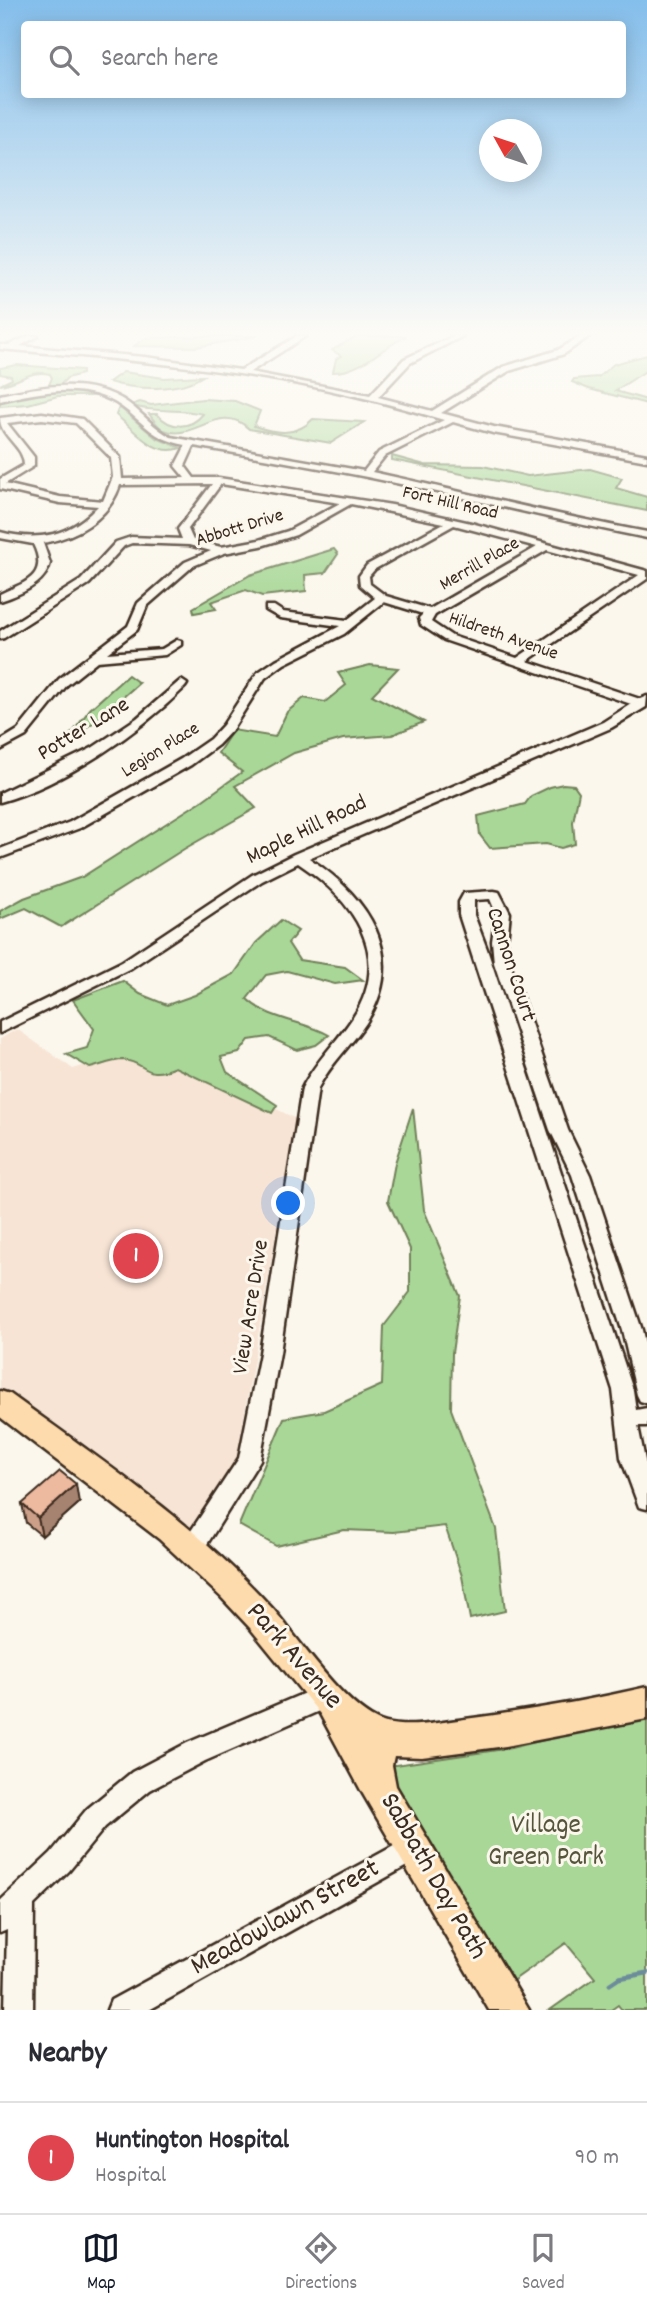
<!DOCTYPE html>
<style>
body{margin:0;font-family:Dekko,sans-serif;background:#f7f7f7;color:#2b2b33}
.compass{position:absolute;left:479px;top:119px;width:63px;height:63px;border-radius:50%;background:#fff;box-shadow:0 4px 18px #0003;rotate:310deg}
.you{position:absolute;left:289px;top:1204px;width:24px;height:24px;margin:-18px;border:5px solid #fff;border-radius:50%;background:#1a73e8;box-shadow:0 0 0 10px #1a73e833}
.badge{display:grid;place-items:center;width:46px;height:46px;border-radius:50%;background:#111827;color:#fff;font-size:23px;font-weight:700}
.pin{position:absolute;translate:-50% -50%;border:4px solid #fff;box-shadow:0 2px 7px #0006}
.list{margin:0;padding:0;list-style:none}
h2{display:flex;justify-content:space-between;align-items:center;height:91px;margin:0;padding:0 28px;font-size:30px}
h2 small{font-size:23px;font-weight:400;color:#7c7c81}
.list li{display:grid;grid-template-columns:46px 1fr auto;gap:21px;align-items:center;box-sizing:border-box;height:112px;padding:0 28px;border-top:2px solid #e1e1e2}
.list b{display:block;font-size:26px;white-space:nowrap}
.list p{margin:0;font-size:23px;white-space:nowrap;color:#7c7c81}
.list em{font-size:23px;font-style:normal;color:#7c7c81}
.icon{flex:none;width:38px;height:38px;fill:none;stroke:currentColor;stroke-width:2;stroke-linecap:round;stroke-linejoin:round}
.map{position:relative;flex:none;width:647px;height:2010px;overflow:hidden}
.search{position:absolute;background:#fff;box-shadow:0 4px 18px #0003;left:21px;right:21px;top:21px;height:77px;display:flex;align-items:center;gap:18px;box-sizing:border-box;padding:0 24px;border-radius:7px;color:#7c7c81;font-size:26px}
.sheet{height:203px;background:#fff}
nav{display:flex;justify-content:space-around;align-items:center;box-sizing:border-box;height:98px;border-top:2px solid #e1e1e2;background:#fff;font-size:19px;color:#7c7c81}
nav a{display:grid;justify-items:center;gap:4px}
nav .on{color:#111827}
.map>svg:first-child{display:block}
.built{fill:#f7e4d5}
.green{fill:#a8d797;stroke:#72805a;stroke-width:2}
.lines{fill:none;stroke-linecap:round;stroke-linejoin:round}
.stream{stroke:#6d8c9b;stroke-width:5}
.minor-casing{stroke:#3b2a1e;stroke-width:5}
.major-casing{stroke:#3b2a1e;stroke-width:5}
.minor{fill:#fbf7ec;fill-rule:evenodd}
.major{fill:#fedbac;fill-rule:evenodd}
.wall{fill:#cc9f89;stroke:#3b2a1e;stroke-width:2}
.shaded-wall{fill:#a6826f;stroke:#3b2a1e;stroke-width:2}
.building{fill:#edb99f;stroke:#3b2a1e;stroke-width:2}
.labels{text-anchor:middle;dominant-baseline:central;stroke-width:6;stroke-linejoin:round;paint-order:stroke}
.far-street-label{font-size:19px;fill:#3b2a1e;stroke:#fbf7ec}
.street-label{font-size:23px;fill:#3b2a1e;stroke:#fbf7ec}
.near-street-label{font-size:28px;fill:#3b2a1e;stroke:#fbf7ec}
.near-park-label{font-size:28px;fill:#56553c;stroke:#fbf7ec}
</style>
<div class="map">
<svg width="647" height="2010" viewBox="0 0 647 2010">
<rect width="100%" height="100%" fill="#fbf7ec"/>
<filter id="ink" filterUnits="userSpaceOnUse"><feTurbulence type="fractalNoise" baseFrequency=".0143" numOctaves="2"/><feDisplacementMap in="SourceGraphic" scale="14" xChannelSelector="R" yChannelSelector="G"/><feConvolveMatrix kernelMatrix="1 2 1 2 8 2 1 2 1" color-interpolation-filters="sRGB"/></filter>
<g filter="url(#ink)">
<!-- built -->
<path class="built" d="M 17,1029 L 73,1069 L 114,1056 L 178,1059 L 296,1119 L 237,1457 L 189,1535 L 0,1393 L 0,1039 Z"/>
<!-- green -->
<g class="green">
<path d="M 204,336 L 258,336 L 196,347 L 134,346 L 146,338 Z"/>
<path d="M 357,336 L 407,336 C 383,346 360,373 333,372 L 336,359 L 341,356 L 332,350 Z"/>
<path d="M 647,355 L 647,370 L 615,391 L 647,400 L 647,404 L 589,389 L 572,382 L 574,379 L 598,377 L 614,364 Z"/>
<path d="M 17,365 L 82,370 L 82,374 L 67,378 L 60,385 L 49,385 L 52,378 L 50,374 C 30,369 19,383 0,385 L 12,379 L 11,376 L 0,374 L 0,368 Z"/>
<path d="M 123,372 L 164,378 L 203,376 C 178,392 136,390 109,382 Z"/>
<path d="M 59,391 L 85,391 L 103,396 L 58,396 L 28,404 L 0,406 L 0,400 Z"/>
<path d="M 203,399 L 235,401 L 260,411 L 254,426 C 275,433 296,437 313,419 L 364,422 L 331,443 L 249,429 C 220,400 193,443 164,430 C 159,428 153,419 149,414 L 157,414 C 170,429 190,430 203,414 C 180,408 150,413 131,405 L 140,402 L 151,405 Z"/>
<path d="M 119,407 L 156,438 L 181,448 C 154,458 135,430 116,415 Z"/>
<path d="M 392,456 L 425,465 L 483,466 L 528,476 L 590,469 L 622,478 L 616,488 L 647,497 L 647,511 L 392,460 Z"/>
<path d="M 334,549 L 338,554 L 325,573 L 305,575 L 306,591 L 262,596 L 246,590 L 211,602 L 216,609 L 194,613 L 193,608 L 250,575 Z"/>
<path d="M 370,665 L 398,668 L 372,695 L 424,722 L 392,735 L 343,739 L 294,753 L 235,786 L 256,808 L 184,849 L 61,927 L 26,908 L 0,919 L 0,911 L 24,898 L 82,877 L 203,800 L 242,772 L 218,753 L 233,730 L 275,737 L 287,712 L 304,698 L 325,702 L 346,685 L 338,673 Z"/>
<path d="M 128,675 L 139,683 L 96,721 L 47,753 L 73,732 L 90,709 Z"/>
<path d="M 563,784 L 574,785 L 579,792 L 573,822 L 575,844 L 561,848 L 546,844 L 490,848 L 480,835 L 478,816 L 525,804 L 531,796 L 550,787 Z"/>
<path d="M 281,920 L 298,931 L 288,943 L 299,960 L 345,967 L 363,980 L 335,984 L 287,971 L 266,975 L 247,999 C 270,1021 303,1020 329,1035 L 316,1045 L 297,1050 L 269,1037 L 249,1040 L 239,1053 L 221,1057 L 227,1072 L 277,1105 L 272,1113 L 175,1067 C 144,1081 147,1062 123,1060 C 113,1060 99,1066 90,1068 L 66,1054 L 87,1048 L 94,1029 L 73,1000 L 123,981 L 140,994 L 167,1005 L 195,995 L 234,974 L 256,943 Z"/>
<path d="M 413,1108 L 424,1210 L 460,1296 L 452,1353 L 451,1409 L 496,1529 L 505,1611 L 470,1619 L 462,1576 L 445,1526 L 394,1532 L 344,1530 L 276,1546 L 239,1525 L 284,1418 L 324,1411 L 382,1385 L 384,1326 L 410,1292 L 410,1249 L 388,1201 L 395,1163 Z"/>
<path d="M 647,1715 L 647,2010 L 622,2010 L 618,2005 L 611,2010 L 550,2010 L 595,1978 L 566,1943 L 511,1982 L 382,1767 L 511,1748 Z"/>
</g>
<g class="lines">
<!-- stream -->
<path class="stream" d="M 610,1984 L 619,1978 L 647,1973"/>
<defs>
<g id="minor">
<path d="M 29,336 L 38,336 L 20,346 L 145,357 L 241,370 L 297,336 L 306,336 L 250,372 L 370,395 L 404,359 L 454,336 L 463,336 L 410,363 L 378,397 L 432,411 L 503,367 L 558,350 L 581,336 L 590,336 L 564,354 L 509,371 L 441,413 L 494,427 L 647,455 L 647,461 L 493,433 L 453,422 L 385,456 L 372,472 C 464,492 555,515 647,532 L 647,538 C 553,520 461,496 367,477 C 310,466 252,456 194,446 L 185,466 L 194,478 L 219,478 L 392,505 L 471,523 L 647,571 L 647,579 L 527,661 L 640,699 L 647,696 L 646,707 L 611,728 L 309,858 C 368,897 409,955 366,1023 C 351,1046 331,1063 318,1088 L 280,1353 L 260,1460 L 199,1557 L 191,1560 L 183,1557 L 180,1550 L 183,1543 L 239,1458 L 260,1353 L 302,1088 C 315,1062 336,1043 352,1019 C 395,955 352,899 298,863 L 262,881 L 131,968 L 0,1033 L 0,1022 L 121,962 L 252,875 L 294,854 L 603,722 L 631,704 L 444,640 L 421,625 L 419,618 L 423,614 L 384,602 L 344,634 L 284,664 L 265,678 L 232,730 L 218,745 L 191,765 L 80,828 L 0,858 L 0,849 L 70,822 L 181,759 L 210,739 L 223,725 L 257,673 L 276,660 L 340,626 L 280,618 L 266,610 L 266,606 L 274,606 L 283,612 L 347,620 L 375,598 L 360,585 L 359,576 L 367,565 L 444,523 L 351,504 L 296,535 L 261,546 L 224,553 L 193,566 L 147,606 L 137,630 L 107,653 L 162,649 L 177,640 L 181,641 L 181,645 L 165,655 L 97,661 L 67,685 L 26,736 L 0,750 L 0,741 L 18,730 L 59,679 L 128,626 L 138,603 L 185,562 L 211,551 L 189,545 L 132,543 L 124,546 L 89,584 L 4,638 L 0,639 L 0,631 L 81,580 L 116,542 L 131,537 L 182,539 L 178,529 L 212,484 L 120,485 C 109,519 77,537 43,543 L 50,563 C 46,584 19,595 0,601 L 0,594 C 26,582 49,576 33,544 L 0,538 L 0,532 C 39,542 70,536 98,506 L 60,503 L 0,489 L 0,479 L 24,465 C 24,446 0,437 0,418 L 42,413 L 82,419 L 120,457 L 122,479 L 185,478 L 175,466 L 186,445 C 151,438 148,426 122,407 C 86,381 40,392 0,401 L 0,395 C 42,386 90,377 128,403 C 143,414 154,428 171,437 L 364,471 L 379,452 L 444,420 C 413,411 382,402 351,395 C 236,368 117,359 0,349 L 0,345 L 9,345 ZM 42,419 L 76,423 L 111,458 L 113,477 L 103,501 L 60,497 L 5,484 L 34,466 L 34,457 L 7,423 ZM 221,484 L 340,503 L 288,531 L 259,540 L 221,547 L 193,540 L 188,529 ZM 454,525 L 537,547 L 430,609 L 386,596 L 370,584 L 369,576 L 375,569 ZM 547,550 L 639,575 L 517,658 L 452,636 L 431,622 L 435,615 Z"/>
<path d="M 181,680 L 187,684 L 185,687 C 139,733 63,785 0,802 L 0,793 L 92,748 L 137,718 Z"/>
<path d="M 494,891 L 499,892 L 510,913 L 507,941 L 510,963 L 568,1130 L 590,1175 L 642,1330 L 647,1352 L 647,1403 L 640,1401 L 637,1395 L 622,1330 L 572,1175 L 550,1130 L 494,963 L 492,941 L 496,913 L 490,899 L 474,900 L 474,915 L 487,949 L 633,1390 L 636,1410 L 647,1408 L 647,1426 L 638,1426 L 647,1470 L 647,1509 L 639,1507 L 621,1458 L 613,1390 L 459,915 L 459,902 L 464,893 Z"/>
<path d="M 326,1684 L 335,1688 L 338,1696 L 335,1704 L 205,1761 L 150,1790 L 105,1827 L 69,1871 L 34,1905 L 33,2010 L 5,2010 L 7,1930 L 0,1933 L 0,1901 L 51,1853 L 87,1809 L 132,1772 L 187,1743 Z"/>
<path d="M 414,1835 L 423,1839 L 427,1848 L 423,1857 L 149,2010 L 107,2010 L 111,2000 Z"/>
</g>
<path id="major" d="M 0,1391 L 10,1394 C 101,1460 196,1524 272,1608 C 298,1637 347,1713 386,1723 C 411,1729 440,1722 465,1719 C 526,1711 587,1701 647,1687 L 647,1719 L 506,1746 L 422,1757 L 394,1756 L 392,1765 L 396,1786 L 529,2010 L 489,2010 L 363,1794 L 320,1714 L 250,1628 L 221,1597 L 159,1539 L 0,1417 Z"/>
</defs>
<!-- minor casing -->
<use href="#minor" class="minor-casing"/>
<!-- major casing -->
<use href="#major" class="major-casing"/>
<!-- minor -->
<use href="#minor" class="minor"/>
<!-- major -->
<use href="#major" class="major"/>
</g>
<!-- wall -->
<path class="wall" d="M 79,1503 L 42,1536 L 26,1523 L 22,1504 Z"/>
<!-- shaded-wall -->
<path class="shaded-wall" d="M 76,1484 L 79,1503 L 42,1536 L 38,1518 Z"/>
<!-- building -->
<path class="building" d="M 60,1471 L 76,1484 L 38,1518 L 22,1504 Z"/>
</g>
<!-- sky -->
<linearGradient id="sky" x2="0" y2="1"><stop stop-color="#84beeb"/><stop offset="0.54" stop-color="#fdfbf6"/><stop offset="1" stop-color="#fdfbf6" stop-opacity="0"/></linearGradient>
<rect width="647" height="617" fill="url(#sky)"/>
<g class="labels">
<!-- far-street labels -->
<g class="far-street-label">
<text transform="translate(450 504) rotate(13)">Fort Hill Road</text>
<text transform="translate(240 529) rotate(-17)">Abbott Drive</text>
<text transform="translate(480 565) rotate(-30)">Merrill Place</text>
<text transform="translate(503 637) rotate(19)">Hildreth Avenue</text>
<text transform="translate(161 751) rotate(-32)">Legion Place</text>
</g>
<!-- street labels -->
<g class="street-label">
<text transform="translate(84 730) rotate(-31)">Potter Lane</text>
<text transform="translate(307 831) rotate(-26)">Maple Hill Road</text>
<text transform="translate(510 965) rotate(72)">Cannon Court</text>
<text transform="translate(252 1307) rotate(-81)">View Acre Drive</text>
</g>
<!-- near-street labels -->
<g class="near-street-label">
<text transform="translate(293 1657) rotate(49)">Park Avenue</text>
<text transform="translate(432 1877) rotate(60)">Sabbath Day Path</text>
<text transform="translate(286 1919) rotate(-29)">Meadowlawn Street</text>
</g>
<!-- near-park labels -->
<g class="near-park-label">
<text x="546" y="1827">Village<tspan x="546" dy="32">Green Park</tspan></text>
</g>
</g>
</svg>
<svg class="compass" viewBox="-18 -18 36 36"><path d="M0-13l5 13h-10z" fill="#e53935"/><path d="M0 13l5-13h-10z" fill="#7c7c81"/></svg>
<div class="you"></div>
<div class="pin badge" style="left:136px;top:1256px;background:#e0444e">1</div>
<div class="search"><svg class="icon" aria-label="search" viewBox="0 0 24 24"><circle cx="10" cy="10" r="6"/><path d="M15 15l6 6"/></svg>Search here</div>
</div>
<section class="sheet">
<h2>Nearby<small></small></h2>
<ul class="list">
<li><span class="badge" style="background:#e0444e">1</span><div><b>Huntington Hospital</b><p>Hospital</p></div><em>90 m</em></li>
</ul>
</section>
<nav>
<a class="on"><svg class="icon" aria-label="map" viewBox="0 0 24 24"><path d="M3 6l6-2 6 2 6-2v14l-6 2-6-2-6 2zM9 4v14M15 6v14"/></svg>Map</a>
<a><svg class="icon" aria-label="directions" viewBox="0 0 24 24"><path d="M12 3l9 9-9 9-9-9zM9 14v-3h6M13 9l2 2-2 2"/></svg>Directions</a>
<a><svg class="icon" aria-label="saved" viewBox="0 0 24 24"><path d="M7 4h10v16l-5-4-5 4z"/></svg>Saved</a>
</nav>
